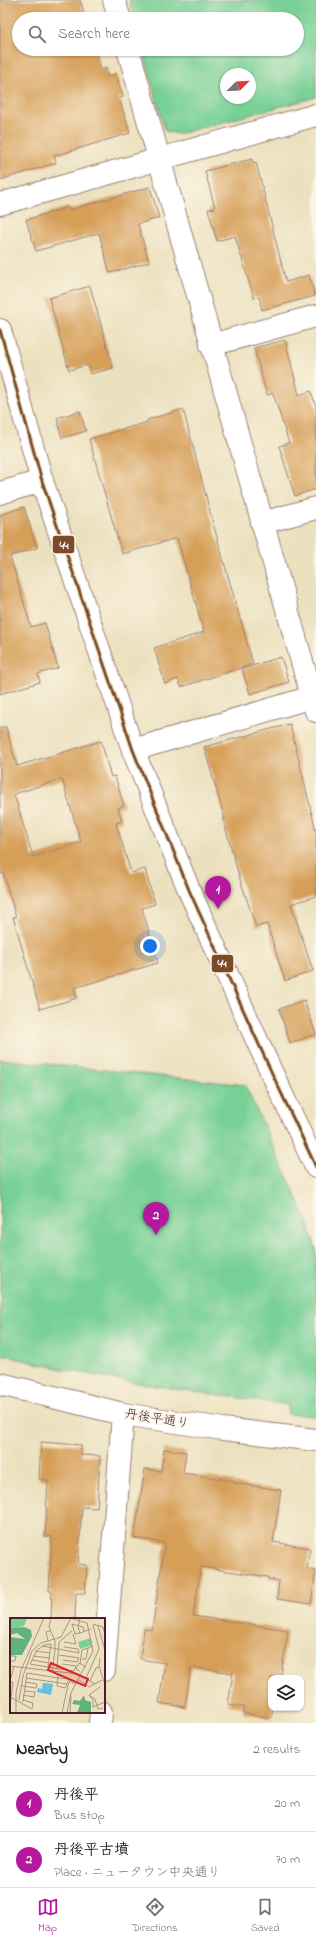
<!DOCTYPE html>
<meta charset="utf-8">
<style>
body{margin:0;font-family:"Indie Flower","Klee One",sans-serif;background:#f6f6f6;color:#202124}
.controls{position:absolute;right:12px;bottom:12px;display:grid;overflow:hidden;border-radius:8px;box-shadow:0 1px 3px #0004}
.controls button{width:36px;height:36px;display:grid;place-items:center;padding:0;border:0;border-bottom:1px solid #e0e0e0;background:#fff;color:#202124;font:20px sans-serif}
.compass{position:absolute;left:220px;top:68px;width:36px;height:36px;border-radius:50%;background:#fff;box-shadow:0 1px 3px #0004;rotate:66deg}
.you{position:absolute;left:150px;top:946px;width:14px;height:14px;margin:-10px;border:3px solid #fff;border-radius:50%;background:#1a73e8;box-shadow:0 0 0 6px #1a73e833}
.badge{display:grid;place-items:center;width:26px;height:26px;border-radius:50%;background:#b5179e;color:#fff;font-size:13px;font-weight:700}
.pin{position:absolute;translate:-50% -33px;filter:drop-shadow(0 1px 2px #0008)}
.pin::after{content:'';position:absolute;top:21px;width:14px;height:12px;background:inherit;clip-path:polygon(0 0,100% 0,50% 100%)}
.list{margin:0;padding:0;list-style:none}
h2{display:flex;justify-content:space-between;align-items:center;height:52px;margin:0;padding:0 16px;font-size:17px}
h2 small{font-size:13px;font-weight:400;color:#757577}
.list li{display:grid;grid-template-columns:26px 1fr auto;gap:12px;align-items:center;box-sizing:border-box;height:56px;padding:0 16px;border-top:1px solid #e0e0e0}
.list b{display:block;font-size:15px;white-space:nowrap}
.list p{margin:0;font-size:13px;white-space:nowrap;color:#757577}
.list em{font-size:13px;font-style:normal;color:#757577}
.icon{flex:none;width:22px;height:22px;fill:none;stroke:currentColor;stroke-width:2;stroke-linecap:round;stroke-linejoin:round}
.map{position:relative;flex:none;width:316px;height:1723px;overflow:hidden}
.search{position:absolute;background:#fff;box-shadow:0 1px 3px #0004;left:12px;right:12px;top:12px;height:44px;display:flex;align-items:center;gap:10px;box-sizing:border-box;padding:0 14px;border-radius:22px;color:#757577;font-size:15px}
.sheet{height:164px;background:#fff}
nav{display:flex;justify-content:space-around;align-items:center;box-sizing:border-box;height:56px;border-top:1px solid #e0e0e0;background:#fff;font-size:11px;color:#757577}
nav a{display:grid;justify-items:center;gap:2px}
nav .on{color:#b5179e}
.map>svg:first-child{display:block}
.green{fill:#77d096;stroke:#607860;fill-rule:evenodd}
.building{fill:#d69f58;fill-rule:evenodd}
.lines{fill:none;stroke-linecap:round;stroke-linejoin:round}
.minor-casing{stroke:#9b8075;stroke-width:24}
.tertiary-casing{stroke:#9b8075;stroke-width:24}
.minor{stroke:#fff;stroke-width:22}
.tertiary{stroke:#fff;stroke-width:22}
.bus-1-casing{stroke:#fcf5e5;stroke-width:6}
.bus-1{stroke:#7a4b2a;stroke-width:3}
.labels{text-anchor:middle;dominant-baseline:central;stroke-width:3;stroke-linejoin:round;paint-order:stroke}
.street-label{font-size:13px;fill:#4a1f2b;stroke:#fcf5e5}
.inset-road{fill:none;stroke:#ab9384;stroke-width:1}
.view{fill:#d62828;fill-opacity:0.15;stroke:#d62828;stroke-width:2}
.inset-edge{fill:none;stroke:#4a1f2b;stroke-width:2}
.line-badge{stroke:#fcf5e5;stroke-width:1.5}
.badge-label{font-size:11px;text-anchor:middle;font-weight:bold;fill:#fff}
</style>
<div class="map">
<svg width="316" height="1723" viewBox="0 0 316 1723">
<rect width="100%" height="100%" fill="#fcf5e5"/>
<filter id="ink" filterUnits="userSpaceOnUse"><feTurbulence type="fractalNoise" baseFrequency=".025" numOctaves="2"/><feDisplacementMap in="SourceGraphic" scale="8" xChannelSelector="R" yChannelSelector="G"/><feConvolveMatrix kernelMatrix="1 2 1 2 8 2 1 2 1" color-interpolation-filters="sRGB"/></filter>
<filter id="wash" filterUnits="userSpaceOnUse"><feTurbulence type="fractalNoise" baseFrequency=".012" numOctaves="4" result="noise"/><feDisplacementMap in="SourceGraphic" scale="16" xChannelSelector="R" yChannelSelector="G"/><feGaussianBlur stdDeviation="0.9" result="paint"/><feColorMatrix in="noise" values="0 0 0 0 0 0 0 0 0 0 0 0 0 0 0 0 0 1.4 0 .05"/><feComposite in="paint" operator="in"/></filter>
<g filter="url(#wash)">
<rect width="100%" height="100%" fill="#ece1bf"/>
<!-- green -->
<g class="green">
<path d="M 129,0 L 316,0 L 316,97 L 178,134 L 165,131 L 143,49 L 297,49 L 297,19 L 134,19 ZM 226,74 L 250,74 L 250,98 L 226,98 Z"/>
<path d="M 0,1059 L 245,1085 L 308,1222 L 316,1249 L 316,1416 L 288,1414 L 288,1405 C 192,1391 95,1380 0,1354 Z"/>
</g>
<g id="blocks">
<!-- building -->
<g class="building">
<path d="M 0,0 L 80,0 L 86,19 L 19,19 L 19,49 L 95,49 L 101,70 L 106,68 L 108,77 L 116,74 L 123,97 L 119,98 L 130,133 L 54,156 L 56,163 L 0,180 Z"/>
<path d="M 252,159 L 253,163 L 256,162 L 286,282 L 309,275 L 315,296 L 262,310 L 259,297 L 254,298 L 235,236 L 217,241 L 208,209 L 215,208 L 205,171 Z"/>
<path d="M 150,187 L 159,218 L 138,224 L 149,262 L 110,273 L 99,233 L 36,251 L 26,220 L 68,207 L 69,210 Z"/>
<path d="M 90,286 L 113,368 L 90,374 L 88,365 L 69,370 L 49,298 Z"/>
<path d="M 285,340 L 299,395 L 311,391 L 316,407 L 316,489 L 295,496 L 279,446 L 289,443 L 273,393 L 267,395 L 254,348 Z"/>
<path d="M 183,409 L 214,527 L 253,664 L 181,687 L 178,679 L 165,684 L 154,648 L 204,632 L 177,538 L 122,554 L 89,439 L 148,422 L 147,420 Z"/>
<path d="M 80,411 L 86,431 L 62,438 L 57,418 Z"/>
<path d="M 24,507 L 37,548 L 10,556 L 31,627 L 45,623 L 58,668 L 38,674 L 40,682 L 0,694 L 0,515 Z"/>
<path d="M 281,657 L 289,682 L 250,694 L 242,669 Z"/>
<path d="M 290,724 L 316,831 L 316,896 L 291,904 L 313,971 L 285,981 L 267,924 L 256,927 L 239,876 L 223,819 L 225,819 L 204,747 Z"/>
<path d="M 0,727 L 6,727 L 17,766 L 101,741 L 111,777 L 115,776 L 124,806 L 118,808 L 122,821 L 116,823 L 131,873 L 145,869 L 155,904 L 142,908 L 158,963 L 74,988 L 77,998 L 40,1009 L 13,917 L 16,917 L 3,873 L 0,874 ZM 62,779 L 81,842 L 33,857 L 14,794 Z"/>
<path d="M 304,1000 L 316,1034 L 290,1043 L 279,1009 Z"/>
<path d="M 41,1442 L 81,1445 L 81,1455 L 100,1456 L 97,1508 L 82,1507 L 78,1564 L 87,1565 L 85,1593 L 76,1593 L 75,1619 L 51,1619 L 52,1591 L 49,1591 L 52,1537 L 45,1536 L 48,1480 L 39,1479 Z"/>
<path d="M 164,1449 L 186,1452 L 183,1473 L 234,1481 L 233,1483 L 281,1490 L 273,1542 L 310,1548 L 307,1569 L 316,1571 L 311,1604 L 277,1599 L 279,1581 L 268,1579 L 268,1577 L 201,1567 L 193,1616 L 288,1630 L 281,1676 L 271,1678 L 271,1708 L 273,1708 L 271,1718 L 243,1713 L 244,1707 L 228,1705 L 233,1673 L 191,1667 L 185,1707 L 159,1703 L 165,1663 L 140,1659 L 144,1629 L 152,1630 L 165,1543 L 134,1538 L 145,1469 L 161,1471 Z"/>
</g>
</g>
</g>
<g filter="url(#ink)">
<use href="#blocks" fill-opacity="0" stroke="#9b8075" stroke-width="1"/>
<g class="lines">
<defs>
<g id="minor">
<path d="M 114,0 L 120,19"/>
<path d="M 128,49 L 316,711"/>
<path d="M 0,204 L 316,115"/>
<path d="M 211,345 L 316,316"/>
<path d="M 0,493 L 42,481"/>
<path d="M 262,523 L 316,508"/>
<path d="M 133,750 L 312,697"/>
<path d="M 104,1670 L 123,1414"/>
<path d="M 100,1723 L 101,1712"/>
</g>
<g id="tertiary">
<path d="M 0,330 L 42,481 L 133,750 L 189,890 L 270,1069 L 316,1167"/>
<path d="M 0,1384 L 123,1414 L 223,1429 L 316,1440"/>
</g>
</defs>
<!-- minor casing -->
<use href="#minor" class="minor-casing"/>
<!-- tertiary casing -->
<use href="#tertiary" class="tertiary-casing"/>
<!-- minor -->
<use href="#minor" class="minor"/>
<!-- tertiary -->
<use href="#tertiary" class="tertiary"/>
<defs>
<path id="bus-1" d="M 0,330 L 42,481 L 133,750 L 189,890 L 270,1069 L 316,1167"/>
</defs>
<!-- bus-1 casing -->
<use href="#bus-1" class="bus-1-casing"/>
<!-- bus-1 -->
<use href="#bus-1" class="bus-1"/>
</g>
</g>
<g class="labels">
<!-- street labels -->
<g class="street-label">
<text transform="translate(157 1419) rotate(9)">丹後平通り</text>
</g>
</g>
<!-- overview -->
<g transform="translate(10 1618)">
<rect width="95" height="95" fill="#ece1bf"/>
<path d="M 0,0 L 17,0 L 14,8 L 5,10 L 0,9 ZM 81,20 L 82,27 L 70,31 L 68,24 Z" fill="#77d096"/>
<path d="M 14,9 L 21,12 L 22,18 L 12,37 L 0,37 L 0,19 L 15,21 L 7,15 L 0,17 L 0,10 ZM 74,77 L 75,82 L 81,84 L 81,95 L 67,95 L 70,87 L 62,86 L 64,82 L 70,83 Z" fill="#61b27f"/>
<path d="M 33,65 L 43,66 L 41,77 L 27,74 L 28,70 L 32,71 Z" fill="#67bee4"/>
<path class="inset-road" d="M 41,0 L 39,9 L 45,23 L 45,32 L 42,54M 60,0 L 77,5M 83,6 L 93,9 L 95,17M 88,8 L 95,32M 74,14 L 73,9 L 62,6 L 65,16 L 70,15 L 81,11M 70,15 L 68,9 L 70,0M 38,23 L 36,14 L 40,13M 54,24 L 66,26 L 63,16M 32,28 L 69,35 L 68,31 L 54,29M 25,33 L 40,35M 49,37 L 69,40 L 67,44 L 53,42M 0,38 L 6,38 L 5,43 L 0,43M 23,38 L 40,40M 90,40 L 89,48 L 95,67M 72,41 L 76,41 L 78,30M 22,42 L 39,45M 70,46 L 72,32 L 83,28M 0,48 L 68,56 L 85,66M 38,49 L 41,26 L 35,27 L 27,32 L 20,46 L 43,50 L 64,53 L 66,48 L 52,46M 47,50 L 49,24 L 62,13M 70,53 L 66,51 L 69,45 L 76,49M 16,60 L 57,66M 76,60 L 89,31 L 83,7M 69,62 L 79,69 L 92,62M 0,63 L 4,49M 80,63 L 86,50 L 89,49M 0,65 L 3,64 L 0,88M 12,68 L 26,70 L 27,66 L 15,64M 90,69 L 79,77 L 85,81 L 88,91 L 93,90M 13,77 L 24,79 L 25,74 L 14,73M 79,77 L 83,82 L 83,89 L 95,84M 0,79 L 22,91 L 23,85 L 13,82M 9,82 L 13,58 L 22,33 L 31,25 L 51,19 L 61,0M 13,84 L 17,55 L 48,60 L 59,61 L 55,70 L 47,68 L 47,64 L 48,60 L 48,55M 6,95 L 6,75 L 11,52 L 34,0M 52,95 L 58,67 L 60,63 L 66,67M 57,95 L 61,75 L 83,33 L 77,5M 60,95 L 61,78"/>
<path class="view" d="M 41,45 L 78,61 L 75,68 L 38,52 Z"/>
<rect width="95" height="95" class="inset-edge"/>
</g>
<g class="line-badge">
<rect x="52" y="535" width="23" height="19" rx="4" fill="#7a4b2a"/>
<rect x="211" y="954" width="23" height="19" rx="4" fill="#7a4b2a"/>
</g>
<g class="badge-label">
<text x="64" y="549">44</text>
<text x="222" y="967">44</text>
</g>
</svg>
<div class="controls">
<button><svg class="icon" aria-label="layers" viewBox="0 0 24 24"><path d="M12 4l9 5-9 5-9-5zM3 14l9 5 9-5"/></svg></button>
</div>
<svg class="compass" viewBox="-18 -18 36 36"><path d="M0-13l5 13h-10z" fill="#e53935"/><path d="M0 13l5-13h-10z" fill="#757577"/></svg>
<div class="you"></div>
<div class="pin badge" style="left:218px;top:909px">1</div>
<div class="pin badge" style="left:156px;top:1235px">2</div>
<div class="search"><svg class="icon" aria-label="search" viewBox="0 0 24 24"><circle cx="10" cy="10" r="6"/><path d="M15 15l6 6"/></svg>Search here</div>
</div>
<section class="sheet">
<h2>Nearby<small>2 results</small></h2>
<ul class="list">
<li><span class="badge">1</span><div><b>丹後平</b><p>Bus stop</p></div><em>20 m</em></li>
<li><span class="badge">2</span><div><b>丹後平古墳</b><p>Place · ニュータウン中央通り</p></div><em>70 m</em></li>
</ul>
</section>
<nav>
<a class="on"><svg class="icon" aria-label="map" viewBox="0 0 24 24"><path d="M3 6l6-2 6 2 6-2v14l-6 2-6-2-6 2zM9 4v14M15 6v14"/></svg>Map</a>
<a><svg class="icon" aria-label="directions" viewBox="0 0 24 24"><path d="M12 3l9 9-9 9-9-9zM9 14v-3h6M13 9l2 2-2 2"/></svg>Directions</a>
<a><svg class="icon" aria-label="saved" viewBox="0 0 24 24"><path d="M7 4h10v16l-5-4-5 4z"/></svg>Saved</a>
</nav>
